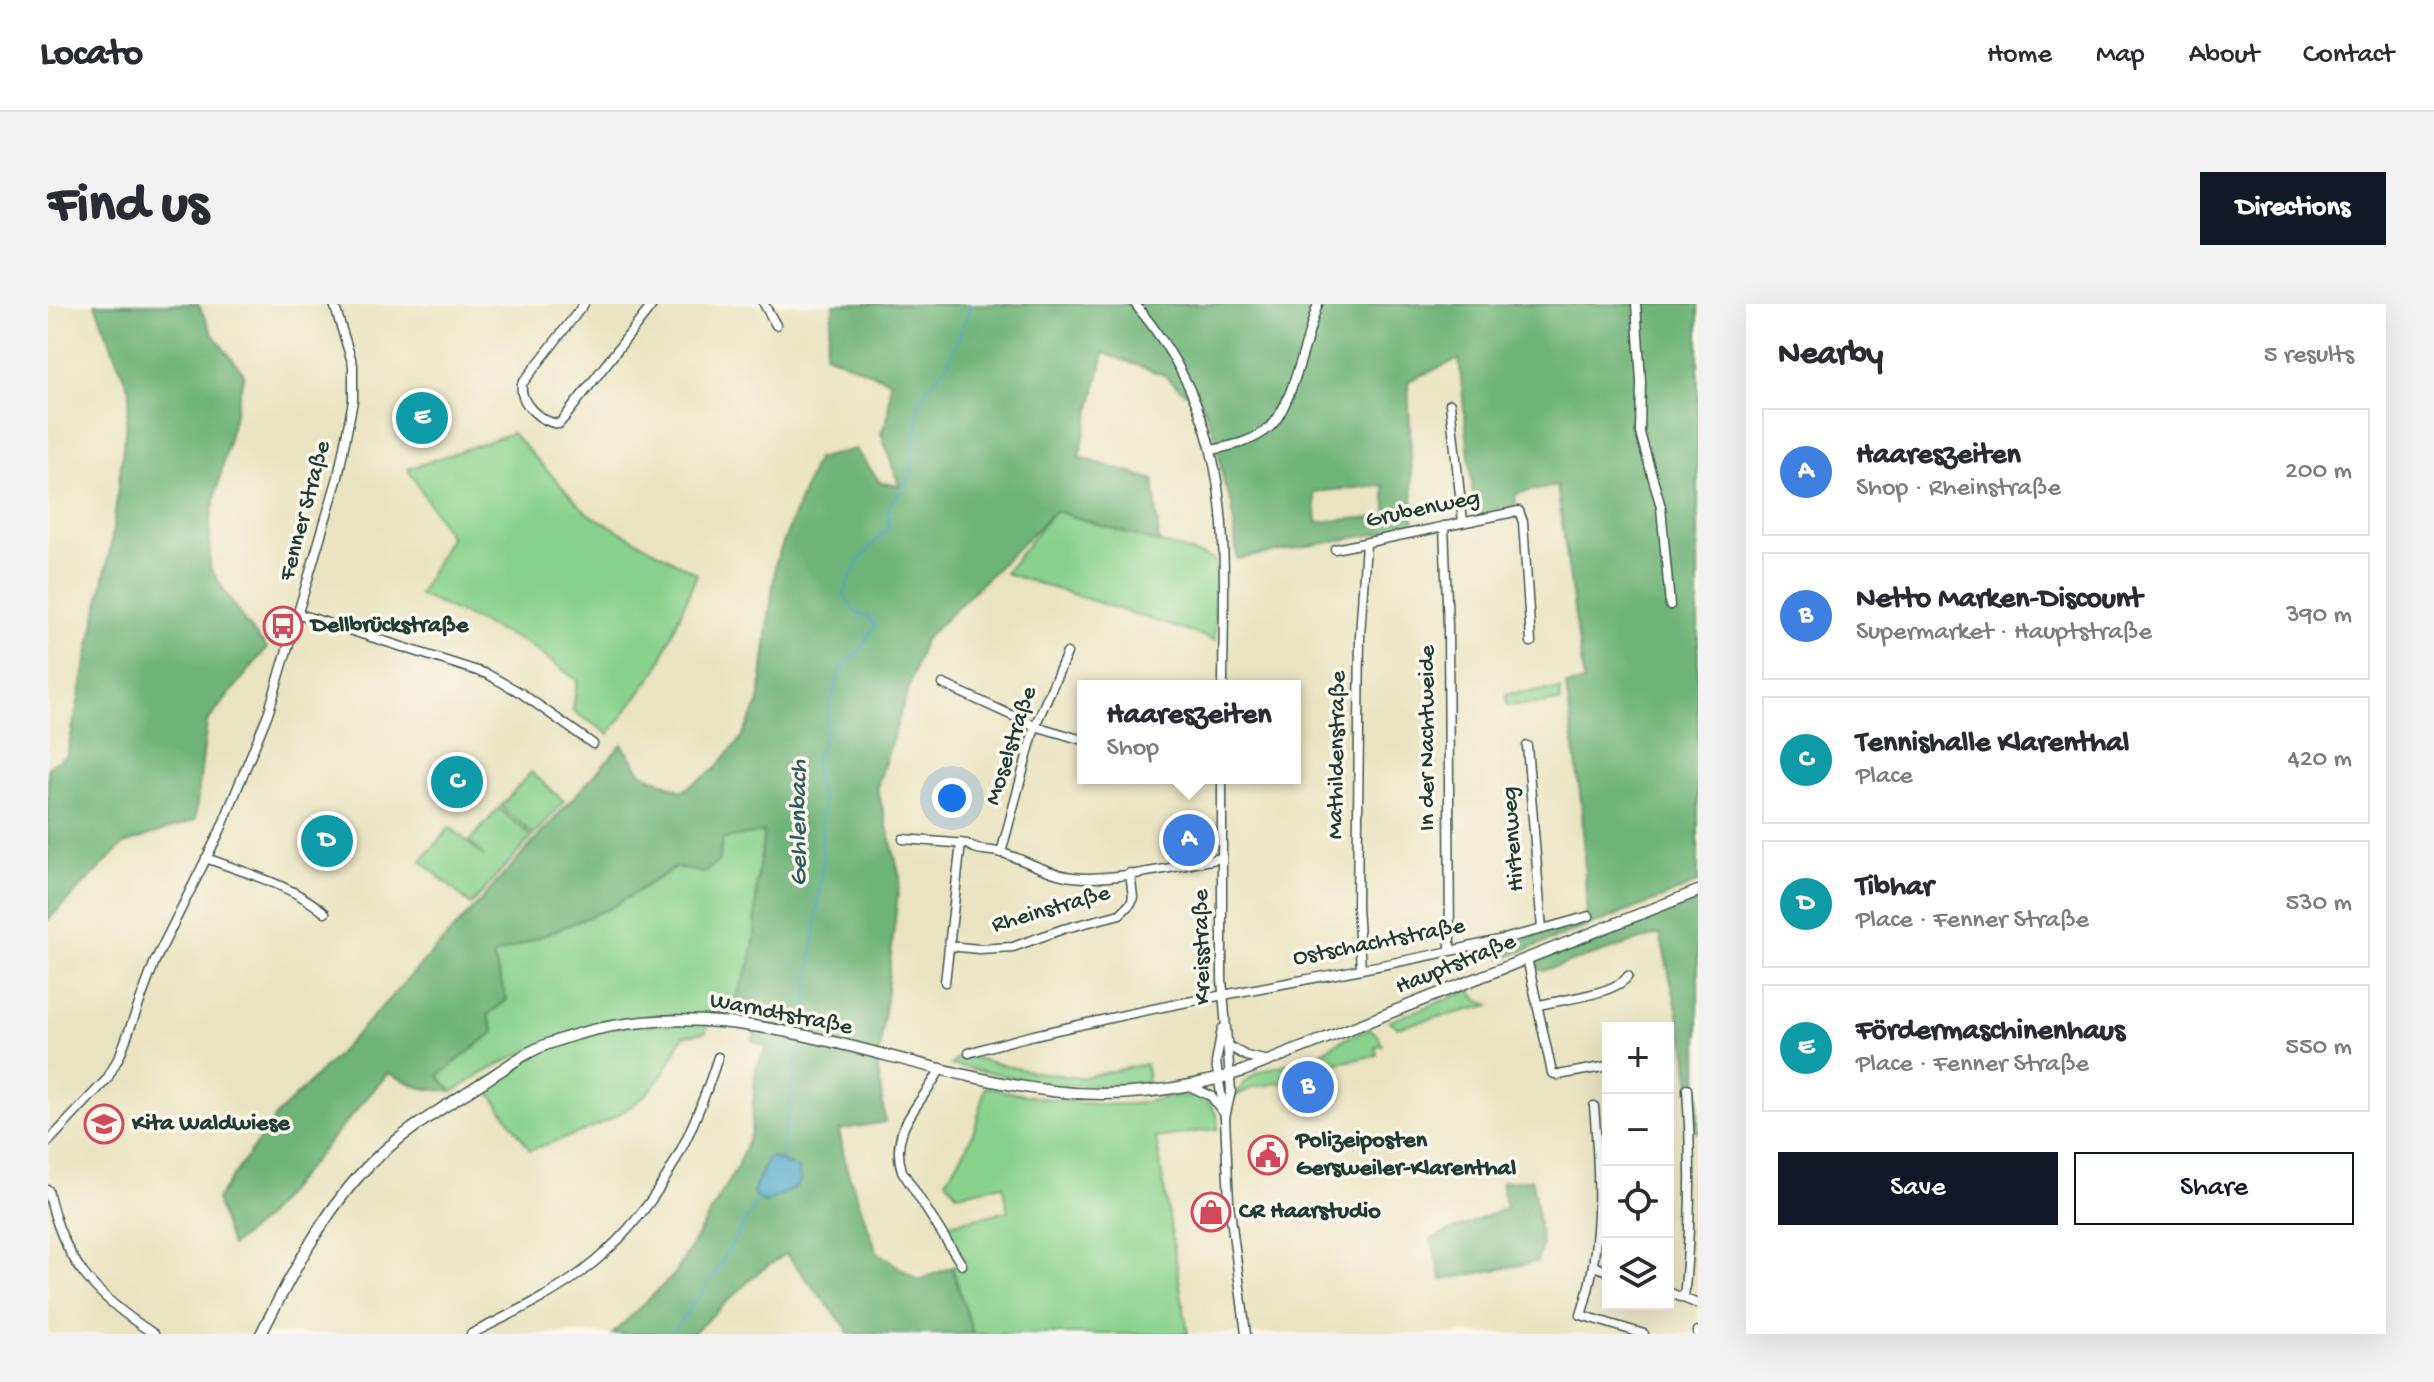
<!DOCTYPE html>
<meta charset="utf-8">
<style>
body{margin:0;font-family:"Gochi Hand",sans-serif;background:#f2f2f3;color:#2b2b33}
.controls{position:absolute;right:24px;bottom:24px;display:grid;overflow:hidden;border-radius:0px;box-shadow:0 8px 32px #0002}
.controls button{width:72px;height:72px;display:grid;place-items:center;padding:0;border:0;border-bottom:2px solid #e1e1e2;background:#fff;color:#2b2b33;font:40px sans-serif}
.you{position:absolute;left:904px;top:494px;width:28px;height:28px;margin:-20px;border:6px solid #fff;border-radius:50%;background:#1a73e8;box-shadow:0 0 0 12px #1a73e833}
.badge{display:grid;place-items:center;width:52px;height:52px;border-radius:50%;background:#111827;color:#fff;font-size:26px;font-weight:700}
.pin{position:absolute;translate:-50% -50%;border:4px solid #fff;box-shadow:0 2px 8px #0006}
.popup{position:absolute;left:1029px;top:376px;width:224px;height:104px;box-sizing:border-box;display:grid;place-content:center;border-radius:0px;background:#fff;filter:drop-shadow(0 2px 6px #0005);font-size:26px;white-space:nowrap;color:#7c7c81}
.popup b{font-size:30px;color:#2b2b33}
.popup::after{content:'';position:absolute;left:50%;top:100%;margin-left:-16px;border:16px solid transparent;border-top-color:#fff}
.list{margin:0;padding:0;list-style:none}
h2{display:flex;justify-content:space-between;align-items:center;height:104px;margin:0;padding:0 32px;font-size:34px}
h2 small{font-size:26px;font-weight:400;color:#7c7c81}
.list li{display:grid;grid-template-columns:52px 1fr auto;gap:24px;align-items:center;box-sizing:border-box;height:128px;margin:0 16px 16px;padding:0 16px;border:2px solid #e1e1e2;border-radius:0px}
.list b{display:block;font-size:30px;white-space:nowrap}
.list p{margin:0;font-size:26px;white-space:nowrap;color:#7c7c81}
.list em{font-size:26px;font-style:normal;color:#7c7c81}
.actions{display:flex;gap:16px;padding:24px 32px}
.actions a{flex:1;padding:18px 0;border:2px solid #111827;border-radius:0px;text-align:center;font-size:28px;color:#111827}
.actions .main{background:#111827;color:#fff}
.icon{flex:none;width:44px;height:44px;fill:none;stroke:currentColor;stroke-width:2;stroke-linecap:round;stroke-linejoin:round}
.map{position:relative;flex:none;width:1650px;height:1030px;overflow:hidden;border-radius:0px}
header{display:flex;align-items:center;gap:48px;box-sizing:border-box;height:112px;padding:0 40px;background:#fff;border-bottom:2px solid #e1e1e2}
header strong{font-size:38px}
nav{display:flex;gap:44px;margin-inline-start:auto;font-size:28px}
.intro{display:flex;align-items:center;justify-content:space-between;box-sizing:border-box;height:192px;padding:0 48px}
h1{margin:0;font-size:56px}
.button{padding:20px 36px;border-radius:0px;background:#111827;color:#fff;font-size:28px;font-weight:700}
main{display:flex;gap:48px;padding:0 48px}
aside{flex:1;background:#fff;border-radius:0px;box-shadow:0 8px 32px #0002}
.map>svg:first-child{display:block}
.green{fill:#88d18c;stroke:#548760;stroke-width:2}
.forest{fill:#6eb378;stroke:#467856;stroke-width:2;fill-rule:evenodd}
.water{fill:#4aa5c8;stroke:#34717e;stroke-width:2}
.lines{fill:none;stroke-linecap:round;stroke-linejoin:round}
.stream{stroke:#4aa5c8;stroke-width:2}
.minor-casing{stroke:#3d5649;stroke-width:11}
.major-casing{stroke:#3d5649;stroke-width:13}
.minor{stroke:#fff;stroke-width:8}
.major{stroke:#fff;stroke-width:10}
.labels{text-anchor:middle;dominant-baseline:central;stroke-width:7;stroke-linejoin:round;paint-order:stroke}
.street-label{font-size:24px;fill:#1f3d34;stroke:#fbf7ec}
.poi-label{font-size:24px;font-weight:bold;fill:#1f3d34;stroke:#fbf7ec;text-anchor:start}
.water-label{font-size:26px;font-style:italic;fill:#2c5c60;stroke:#fbf7ec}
</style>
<header>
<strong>Locato</strong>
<nav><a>Home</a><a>Map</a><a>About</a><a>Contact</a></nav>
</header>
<div class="intro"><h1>Find us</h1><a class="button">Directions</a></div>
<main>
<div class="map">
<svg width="1650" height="1030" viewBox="0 0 1650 1030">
<rect width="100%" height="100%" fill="#fbf7ec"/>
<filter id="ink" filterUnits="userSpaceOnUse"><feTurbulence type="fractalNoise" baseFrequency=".0125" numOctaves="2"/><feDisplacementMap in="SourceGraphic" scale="16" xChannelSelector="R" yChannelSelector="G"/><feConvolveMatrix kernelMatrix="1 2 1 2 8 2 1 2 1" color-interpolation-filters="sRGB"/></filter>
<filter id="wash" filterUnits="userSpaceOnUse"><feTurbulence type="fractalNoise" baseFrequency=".006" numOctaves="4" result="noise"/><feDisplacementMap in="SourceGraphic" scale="32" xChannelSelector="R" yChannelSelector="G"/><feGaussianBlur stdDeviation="1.8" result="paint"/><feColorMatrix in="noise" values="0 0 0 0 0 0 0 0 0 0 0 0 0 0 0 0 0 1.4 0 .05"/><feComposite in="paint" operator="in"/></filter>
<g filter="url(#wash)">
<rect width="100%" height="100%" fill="#eae3c1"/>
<!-- green -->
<g class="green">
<path d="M 464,129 L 539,209 L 649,270 L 609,366 L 561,430 L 525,407 L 529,376 L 478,339 L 371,291 L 402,233 L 360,165 Z"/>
<path d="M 1007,206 L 1166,255 L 1168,263 L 1167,336 L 957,269 Z"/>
<path d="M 1512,385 L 1513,398 L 1459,402 L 1458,390 Z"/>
<path d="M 483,468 L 516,497 L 486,531 L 453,502 Z"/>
<path d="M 451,504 L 484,533 L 423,601 L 373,557 L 402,523 L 436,552 L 421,538 Z"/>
<path d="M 717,527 L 709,577 L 707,632 L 703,656 L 682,712 C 580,706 490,731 405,788 L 390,772 L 446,728 L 439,711 L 459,696 L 444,652 L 562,604 L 674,535 Z"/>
<path d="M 1422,686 L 1431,697 L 1443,701 L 1349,723 L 1342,717 Z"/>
<path d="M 659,718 L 658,728 L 635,732 C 627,746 621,763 611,776 C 580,816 528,830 482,846 L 435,778 L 500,742 L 568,723 Z"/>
<path d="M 1322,725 L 1330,731 L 1334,741 L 1327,742 L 1329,751 L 1267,764 L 1268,773 L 1206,783 L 1188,792 C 1200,761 1238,763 1265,753 C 1273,750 1279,744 1287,740 C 1298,733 1311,730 1322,725 Z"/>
<path d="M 918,752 L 981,767 L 1032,774 L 1098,760 L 1100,779 L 1052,782 L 1006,781 L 903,761 L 908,755 Z"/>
<path d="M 937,783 C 985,793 1035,803 1084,800 C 1110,798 1138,783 1162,799 L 1169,812 L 1170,825 L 1108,834 L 1140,1030 L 925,1030 L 904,963 L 917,958 L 896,921 L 960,907 L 955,881 L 909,890 L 898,876 C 924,839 928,826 937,783 Z"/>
</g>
<!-- forest -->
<g class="forest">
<path d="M 47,0 L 150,0 L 166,32 L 196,70 L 162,216 L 162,264 L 195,316 L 219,344 L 159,418 L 147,516 L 76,540 L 0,616 L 0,463 L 19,451 L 63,241 L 82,88 Z"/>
<path d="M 786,0 L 1650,0 L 1650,578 L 1617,593 L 1454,655 L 1450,643 L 1456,641 L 1458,645 L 1464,643 L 1464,639 L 1539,616 L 1534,505 L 1518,381 L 1536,378 L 1509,182 L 1467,190 L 1468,202 L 1427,210 L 1411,55 L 1360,77 L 1366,223 L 1189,255 L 1184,199 L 1176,180 L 1167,130 L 1148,86 L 1137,89 L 1116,71 L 1056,49 L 1031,153 L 1106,176 L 1111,239 L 1007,207 L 876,336 L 829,483 L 852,573 L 830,764 L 837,818 L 791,826 L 798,862 L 829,948 L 870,976 L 904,963 L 925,1030 L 800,1030 L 798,1023 L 738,950 L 712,967 L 644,1030 L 564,1030 L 627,970 L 689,863 L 703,829 L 708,765 L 719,743 L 705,737 L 709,717 L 682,712 L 703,656 L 707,632 L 709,577 L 716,528 L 675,535 L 671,557 L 656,569 L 628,563 L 562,604 L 445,652 L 459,696 L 440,711 L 446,728 L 390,772 L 405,788 L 373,784 L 340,769 L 215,916 L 183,942 L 168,896 L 228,812 L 287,753 L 425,605 L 574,440 L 594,469 L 634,487 L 666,466 L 694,433 L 711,398 L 728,257 L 768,155 L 807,145 L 833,179 L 851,181 L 833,129 L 840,113 L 842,77 L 777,50 ZM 1336,181 L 1339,212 L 1269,218 L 1266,188 Z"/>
<path d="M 1650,598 L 1650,829 L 1649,829 L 1639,749 L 1612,630 L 1495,667 L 1491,665 L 1489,659 L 1491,654 Z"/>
<path d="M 1484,875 L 1494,941 L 1489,958 L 1394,976 L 1383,935 L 1458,904 L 1453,878 Z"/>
</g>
<!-- water -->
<path class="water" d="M 723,853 L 749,864 L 753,876 L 747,884 L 717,899 L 708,894 L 705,888 L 719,855 Z"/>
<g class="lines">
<!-- stream -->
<g class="stream">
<path d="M 756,720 L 775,557 L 773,514 L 775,498 L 769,480 L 767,457 L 778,428 L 782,399 L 794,363 L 811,347 L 827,321 L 821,313 L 807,308 L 796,291 C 804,263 820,244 841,224 L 840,203 L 861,175 L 872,94 L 900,59 L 923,0"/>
<path d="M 732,855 L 753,738"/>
<path d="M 622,1030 L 663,976 L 710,896"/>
</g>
</g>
</g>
<g filter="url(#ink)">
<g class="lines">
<defs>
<g id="minor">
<path d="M 536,0 L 474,80 C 471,100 493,118 511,120 L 517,113 L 605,0"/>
<path d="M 716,0 L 728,21"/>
<path d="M 1087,0 C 1189,121 1176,234 1175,382"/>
<path d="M 1588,0 L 1593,77 L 1592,129 L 1613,203 L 1622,301"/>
<path d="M 1402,100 L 1415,218"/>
<path d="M 1164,146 C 1183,142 1207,137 1222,123 C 1244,103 1259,30 1270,0"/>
<path d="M 1396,222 L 1400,323 L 1402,646"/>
<path d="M 1287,245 L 1471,207 L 1475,218 L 1483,338"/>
<path d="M 251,310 L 439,370 L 473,389 L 545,440"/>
<path d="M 895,380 L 987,422 L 1035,436"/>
<path d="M 1479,442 L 1494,625"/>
<path d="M 1174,474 L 1174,675 L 1183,787 L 1177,814"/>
<path d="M 855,535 L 919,540 C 929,548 941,545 954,549 C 978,556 1000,570 1025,573 C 1064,578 1134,561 1174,554"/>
<path d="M 953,549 L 987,422 L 1019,349"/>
<path d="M 158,554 C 198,569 244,581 277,609"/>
<path d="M 901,642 L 931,645 L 965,643 L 1015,625 L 1072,610 L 1083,599 L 1085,593 L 1082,569"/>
<path d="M 1479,654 L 1504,769 L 1510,771 L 1560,762"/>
<path d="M 1313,664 L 1309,603 L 1312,332 L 1318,239"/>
<path d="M 897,678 L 913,539"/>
<path d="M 1491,701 C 1512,696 1568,690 1580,672"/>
<path d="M 1174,725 L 1168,759 L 1177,814 L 1181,898 L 1198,1030"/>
<path d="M 1179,741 L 1198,752 L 1221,757"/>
<path d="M 921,749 C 961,736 1003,727 1045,718 C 1209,680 1380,660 1541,612"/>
<path d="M 893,764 C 875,799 840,824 854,867 L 914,961"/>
<path d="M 1141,782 L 1163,792 L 1174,807"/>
<path d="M 1546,802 C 1552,871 1555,945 1533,1011 L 1596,1030"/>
<path d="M 0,838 L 59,775 L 72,751 L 107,657 L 172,527 L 221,407 L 290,173 L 305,97 L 305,61 L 286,0"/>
<path d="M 0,886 C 15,957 46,991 106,1030"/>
<path d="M 1545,962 L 1560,967"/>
<path d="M 1620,988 L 1650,1000"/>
<path d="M 1636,994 C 1643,924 1644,856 1639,785"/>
<path d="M 423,1030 C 461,1011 501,993 535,967 C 607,912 643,837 670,753"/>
<path d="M 1650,1030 L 1650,1027"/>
</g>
<path id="major" d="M 213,1030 C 242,973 278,903 324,858 C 357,826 395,804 432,780 C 455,766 475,749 500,740 C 672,673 833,766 1004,787 C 1067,795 1135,787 1195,767 L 1650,587"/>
</defs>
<!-- minor casing -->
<use href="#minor" class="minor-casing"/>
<!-- major casing -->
<use href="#major" class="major-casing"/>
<!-- minor -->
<use href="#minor" class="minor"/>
<!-- major -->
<use href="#major" class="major"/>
</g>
</g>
<!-- icons -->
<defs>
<symbol id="bus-ring" viewBox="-11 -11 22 22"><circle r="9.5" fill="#fbf7ec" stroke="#d1495b" stroke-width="1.5"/><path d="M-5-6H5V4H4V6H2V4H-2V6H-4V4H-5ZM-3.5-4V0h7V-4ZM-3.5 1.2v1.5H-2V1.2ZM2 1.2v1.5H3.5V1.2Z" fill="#d1495b"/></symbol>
<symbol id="school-ring" viewBox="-11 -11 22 22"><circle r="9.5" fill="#fbf7ec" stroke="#d1495b" stroke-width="1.5"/><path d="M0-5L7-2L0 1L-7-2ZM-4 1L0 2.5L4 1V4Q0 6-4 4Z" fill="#d1495b"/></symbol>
<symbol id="civic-ring" viewBox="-11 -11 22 22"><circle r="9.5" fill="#fbf7ec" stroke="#d1495b" stroke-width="1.5"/><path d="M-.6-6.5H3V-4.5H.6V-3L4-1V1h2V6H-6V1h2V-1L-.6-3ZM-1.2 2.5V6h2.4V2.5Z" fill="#d1495b"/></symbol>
<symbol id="shop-ring" viewBox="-11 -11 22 22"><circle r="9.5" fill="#fbf7ec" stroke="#d1495b" stroke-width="1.5"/><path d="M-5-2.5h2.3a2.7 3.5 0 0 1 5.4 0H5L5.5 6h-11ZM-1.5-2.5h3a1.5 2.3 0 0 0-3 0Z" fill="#d1495b"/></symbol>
</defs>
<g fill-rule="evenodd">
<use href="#bus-ring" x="213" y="300" width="44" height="44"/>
<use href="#school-ring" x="34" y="798" width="44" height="44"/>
<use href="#civic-ring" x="1198" y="829" width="44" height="44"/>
<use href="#shop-ring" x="1141" y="886" width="44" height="44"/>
</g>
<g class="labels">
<!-- street labels -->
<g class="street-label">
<text transform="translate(1375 206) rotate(-12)">Grubenweg</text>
<text transform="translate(258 207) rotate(-75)">Fenner Straße</text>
<text transform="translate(1380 434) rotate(-90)">In der Nachtweide</text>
<text transform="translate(964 442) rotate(-72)">Moselstraße</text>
<text transform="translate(1290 451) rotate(-89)">Mathildenstraße</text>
<text transform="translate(1466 535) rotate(-94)">Hirtenweg</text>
<text transform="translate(1003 606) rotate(-16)">Rheinstraße</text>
<text transform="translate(1331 639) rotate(-11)">Ostschachtstraße</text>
<text transform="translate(1155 643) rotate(-91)">Kreisstraße</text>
<text transform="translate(1408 661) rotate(-22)">Hauptstraße</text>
<text transform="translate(733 711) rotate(11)">Warndtstraße</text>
</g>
<!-- poi labels -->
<g class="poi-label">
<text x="263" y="322">Dellbrückstraße</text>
<text x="84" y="820">Kita Waldwiese</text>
<text x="1248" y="837">Polizeiposten<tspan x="1248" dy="28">Gersweiler-Klarenthal</tspan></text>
<text x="1191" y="908">CR Haarstudio</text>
</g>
<!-- water labels -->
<g class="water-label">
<text transform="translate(752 519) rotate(-90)">Gehlenbach</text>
</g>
</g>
</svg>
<div class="controls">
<button>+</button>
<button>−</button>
<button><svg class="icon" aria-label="locate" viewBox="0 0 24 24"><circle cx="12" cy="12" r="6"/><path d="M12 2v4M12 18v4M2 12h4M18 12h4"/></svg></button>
<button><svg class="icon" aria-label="layers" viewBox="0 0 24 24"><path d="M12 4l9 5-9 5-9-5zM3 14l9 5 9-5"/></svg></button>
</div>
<div class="you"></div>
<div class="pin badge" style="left:1141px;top:536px;background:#3f7fe0">A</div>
<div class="popup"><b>Haareszeiten</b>Shop</div>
<div class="pin badge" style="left:1260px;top:783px;background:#3f7fe0">B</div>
<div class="pin badge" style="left:409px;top:478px;background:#0f9aa8">C</div>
<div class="pin badge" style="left:279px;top:537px;background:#0f9aa8">D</div>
<div class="pin badge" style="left:374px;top:114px;background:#0f9aa8">E</div>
</div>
<aside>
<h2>Nearby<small>5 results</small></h2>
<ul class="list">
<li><span class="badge" style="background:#3f7fe0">A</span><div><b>Haareszeiten</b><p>Shop · Rheinstraße</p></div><em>200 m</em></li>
<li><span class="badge" style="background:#3f7fe0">B</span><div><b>Netto Marken-Discount</b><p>Supermarket · Hauptstraße</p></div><em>390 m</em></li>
<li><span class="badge" style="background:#0f9aa8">C</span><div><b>Tennishalle Klarenthal</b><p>Place</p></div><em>420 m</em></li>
<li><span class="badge" style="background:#0f9aa8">D</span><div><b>Tibhar</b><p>Place · Fenner Straße</p></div><em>530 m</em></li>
<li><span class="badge" style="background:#0f9aa8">E</span><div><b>Fördermaschinenhaus</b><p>Place · Fenner Straße</p></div><em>550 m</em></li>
</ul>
<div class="actions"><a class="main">Save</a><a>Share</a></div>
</aside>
</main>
